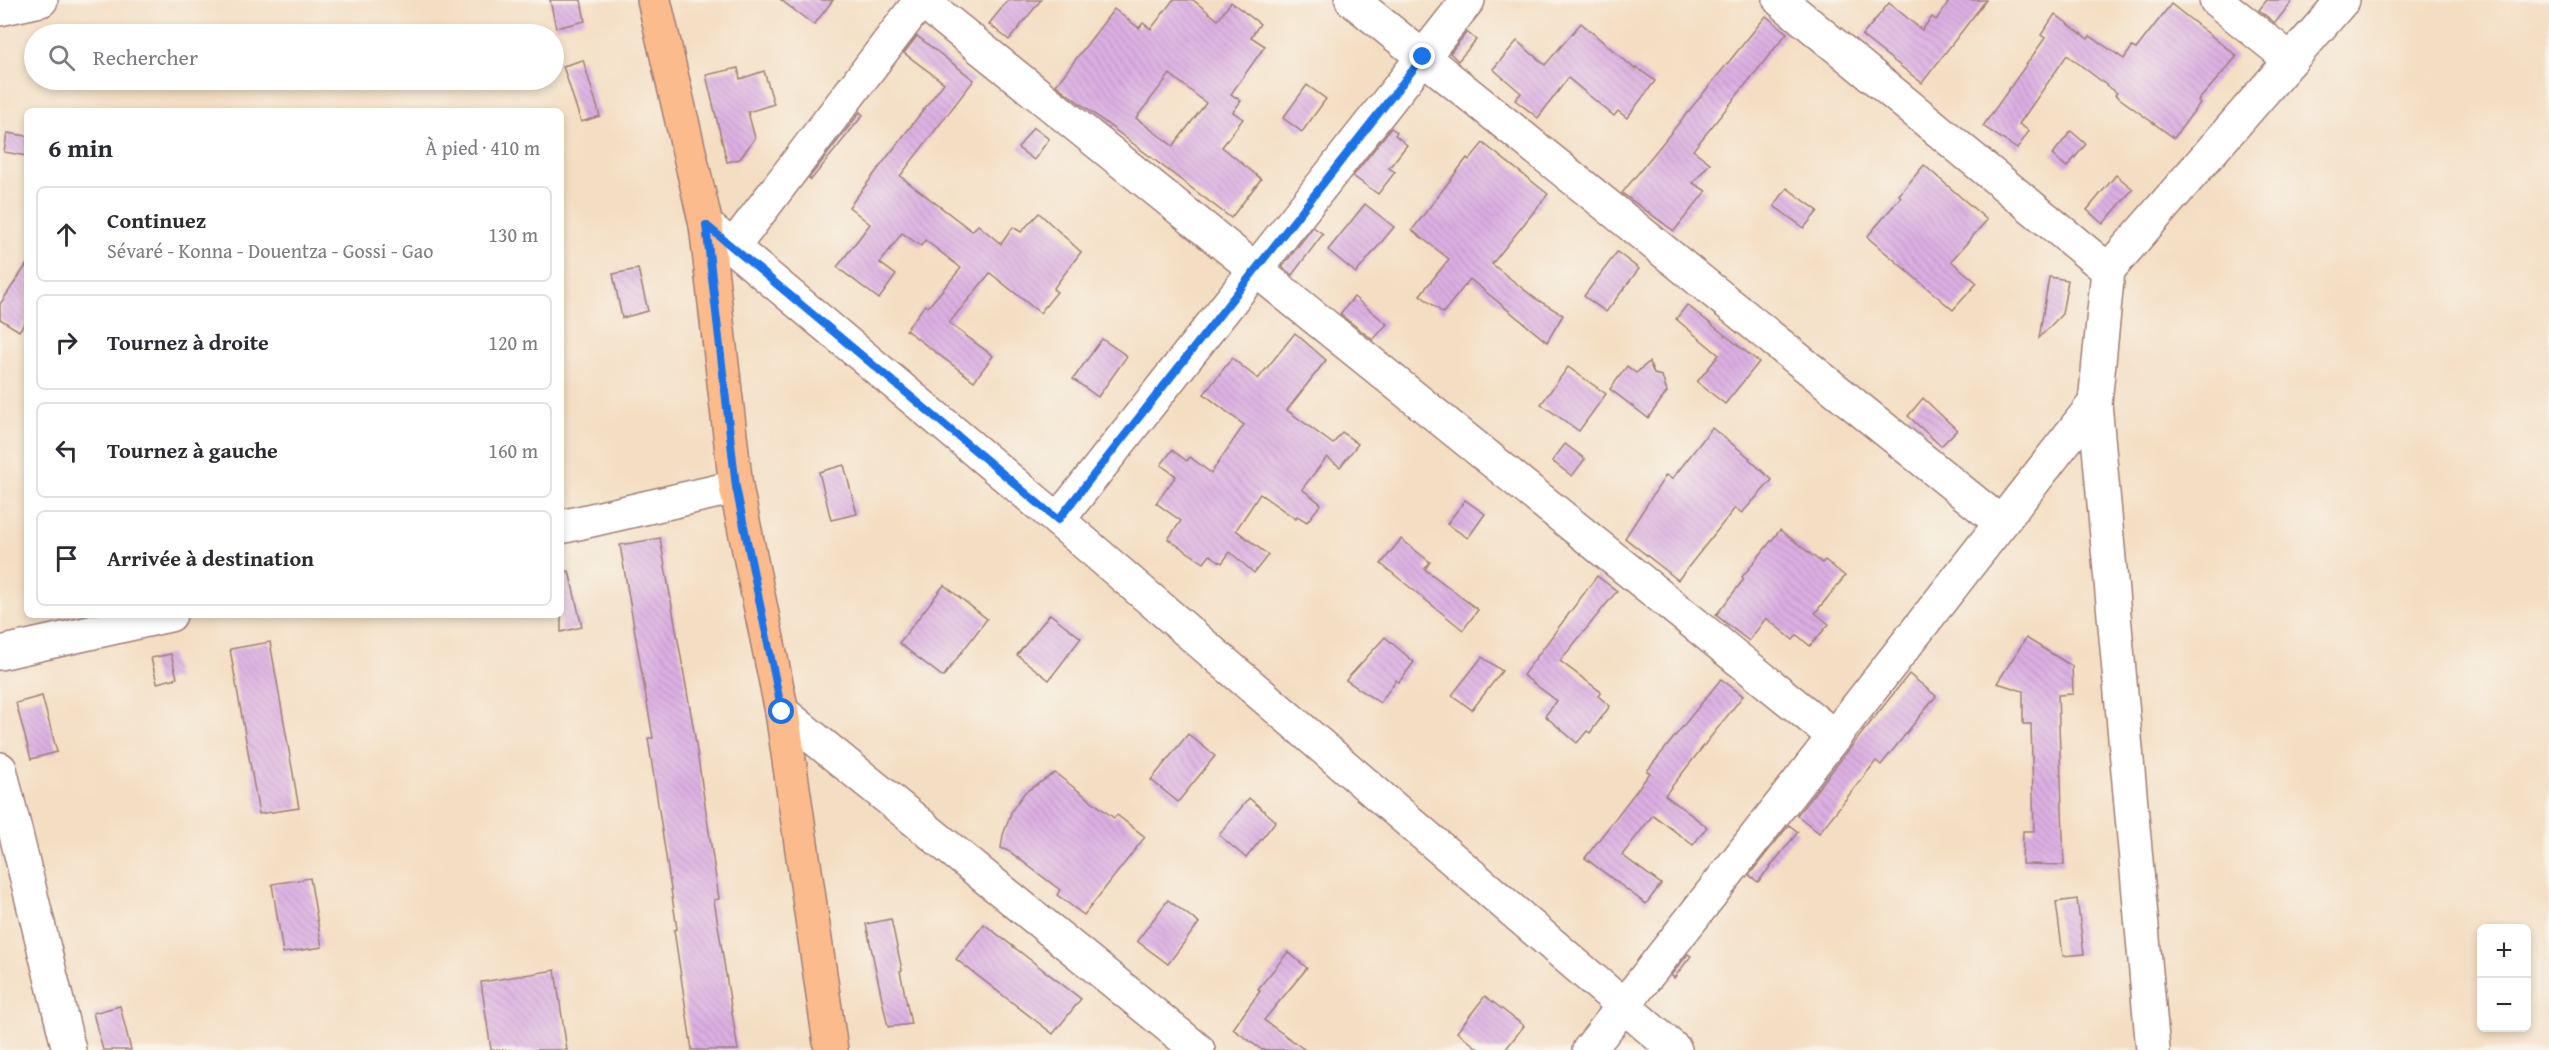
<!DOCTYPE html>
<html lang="fr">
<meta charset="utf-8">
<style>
body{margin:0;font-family:"Gentium Book Plus",serif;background:#f7f7f7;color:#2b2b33}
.controls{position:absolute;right:18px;bottom:18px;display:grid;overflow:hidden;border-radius:9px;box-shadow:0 3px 9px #0003}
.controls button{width:54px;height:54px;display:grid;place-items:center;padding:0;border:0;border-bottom:2px solid #e1e1e2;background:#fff;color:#2b2b33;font:30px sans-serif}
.stop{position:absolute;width:18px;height:18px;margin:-14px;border:4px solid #1a73e8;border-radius:50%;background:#fff}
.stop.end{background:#1a73e8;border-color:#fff;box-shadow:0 2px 6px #0008}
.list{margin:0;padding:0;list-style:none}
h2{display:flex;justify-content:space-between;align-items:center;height:78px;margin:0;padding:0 24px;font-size:26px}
h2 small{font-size:20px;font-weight:400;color:#7c7c81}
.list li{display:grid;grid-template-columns:39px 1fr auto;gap:18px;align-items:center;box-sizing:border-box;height:96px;margin:0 12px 12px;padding:0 12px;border:2px solid #e1e1e2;border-radius:9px}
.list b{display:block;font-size:22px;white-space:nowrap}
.list p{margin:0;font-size:20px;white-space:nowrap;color:#7c7c81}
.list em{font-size:20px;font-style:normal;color:#7c7c81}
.icon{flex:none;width:33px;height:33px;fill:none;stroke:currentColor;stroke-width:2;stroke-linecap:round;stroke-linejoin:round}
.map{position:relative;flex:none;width:2549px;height:1050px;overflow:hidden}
.search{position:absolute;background:#fff;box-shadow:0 3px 9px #0003;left:24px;top:24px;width:540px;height:66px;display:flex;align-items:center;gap:15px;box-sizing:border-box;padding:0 21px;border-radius:33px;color:#7c7c81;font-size:22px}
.panel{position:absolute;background:#fff;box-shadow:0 3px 9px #0003;left:24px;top:108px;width:540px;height:510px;border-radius:9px}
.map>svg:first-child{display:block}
.building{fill:url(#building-back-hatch);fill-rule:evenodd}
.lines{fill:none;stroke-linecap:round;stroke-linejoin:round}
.minor-casing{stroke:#9f7e77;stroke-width:36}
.major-casing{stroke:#9f7e77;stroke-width:36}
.minor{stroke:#fff;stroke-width:33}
.major{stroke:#fbbb8c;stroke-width:33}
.route{stroke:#1a73e8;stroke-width:8}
</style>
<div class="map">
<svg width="2549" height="1050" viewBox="0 0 2549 1050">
<defs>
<pattern id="building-back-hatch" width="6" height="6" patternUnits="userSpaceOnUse" patternTransform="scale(1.5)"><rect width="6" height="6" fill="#dbafe2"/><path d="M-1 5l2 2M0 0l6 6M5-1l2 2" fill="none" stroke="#bd96c2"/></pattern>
</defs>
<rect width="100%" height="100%" fill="#f7f3e8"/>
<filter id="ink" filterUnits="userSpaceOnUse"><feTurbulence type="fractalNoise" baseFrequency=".0167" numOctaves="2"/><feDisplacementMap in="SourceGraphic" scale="12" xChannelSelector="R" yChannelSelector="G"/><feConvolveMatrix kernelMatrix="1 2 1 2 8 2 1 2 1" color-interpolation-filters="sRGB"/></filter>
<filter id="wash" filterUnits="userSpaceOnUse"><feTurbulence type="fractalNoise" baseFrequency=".008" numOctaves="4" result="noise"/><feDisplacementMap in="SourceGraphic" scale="24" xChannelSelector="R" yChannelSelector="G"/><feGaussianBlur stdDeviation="1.35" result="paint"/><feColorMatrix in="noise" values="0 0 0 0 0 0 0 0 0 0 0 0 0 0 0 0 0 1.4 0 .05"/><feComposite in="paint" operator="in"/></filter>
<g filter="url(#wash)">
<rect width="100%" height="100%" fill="#f4dec3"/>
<g id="blocks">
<!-- building -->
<g class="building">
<path d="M 550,0 L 581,0 L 585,21 L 556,28 Z"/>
<path d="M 781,0 L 833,0 L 814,25 Z"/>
<path d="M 1008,0 L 1041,0 L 1009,40 L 989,24 Z"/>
<path d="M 1173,0 L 1193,0 L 1218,20 L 1231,2 L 1260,24 L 1251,37 L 1265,46 L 1231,94 L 1241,101 L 1233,112 L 1243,119 L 1222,147 L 1261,179 L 1231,218 L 1056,85 L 1114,9 L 1139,28 L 1143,23 L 1151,29 ZM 1170,74 L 1206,103 L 1173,146 L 1136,118 Z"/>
<path d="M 1950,0 L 1986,0 L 1922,83 L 1862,36 L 1889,3 L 1922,30 L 1932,17 L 1936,20 Z"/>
<path d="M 2267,0 L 2293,0 L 2275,23 L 2259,10 Z"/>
<path d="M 2171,4 L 2237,56 L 2198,101 L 2200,103 L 2174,138 L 2115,95 L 2117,93 L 2067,55 L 2019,124 L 2029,131 L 2017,149 L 1983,126 L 2045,38 L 2041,35 L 2055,14 L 2088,39 L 2090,36 L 2124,59 L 2132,47 L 2136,49 Z"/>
<path d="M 1766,16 L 1787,33 L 1693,150 L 1710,163 L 1693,183 L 1706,191 L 1674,231 L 1622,193 Z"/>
<path d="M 1581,23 L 1635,69 L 1636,67 L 1655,81 L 1627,118 L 1618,111 L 1614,116 L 1568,78 L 1538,118 L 1515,100 L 1521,93 L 1493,69 L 1517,41 L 1545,65 Z"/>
<path d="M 1467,32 L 1476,40 L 1458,61 L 1450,53 Z"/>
<path d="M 917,36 L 974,80 L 900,176 L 972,231 L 978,225 L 1001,244 L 1013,227 L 1021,232 L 1039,213 L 1081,252 L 1053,289 L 1057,292 L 1040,313 L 990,273 L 949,323 L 993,356 L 974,381 L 906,330 L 925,305 L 928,307 L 961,268 L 925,240 L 921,246 L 902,233 L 880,263 L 896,275 L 879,299 L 837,267 L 870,224 L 849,207 L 944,83 L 904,53 Z"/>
<path d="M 583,60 L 600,116 L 581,122 L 563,66 Z"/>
<path d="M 738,68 L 740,79 L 764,71 L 774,104 L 748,112 L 755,138 L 740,159 L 727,162 L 706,75 Z"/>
<path d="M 1307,85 L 1326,99 L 1302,132 L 1283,118 Z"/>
<path d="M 860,112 L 863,115 L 811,180 L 809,178 Z"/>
<path d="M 1033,127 L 1049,139 L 1034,160 L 1018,148 Z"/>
<path d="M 1391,128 L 1397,132 L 1395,135 L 1407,145 L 1389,168 L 1395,172 L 1378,194 L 1353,176 Z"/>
<path d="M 2071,131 L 2086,144 L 2067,167 L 2052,155 Z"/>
<path d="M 7,133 L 27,136 L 27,156 L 4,152 Z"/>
<path d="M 1483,143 L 1548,194 L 1492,264 L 1536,299 L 1563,315 L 1547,342 L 1470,279 L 1443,313 L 1420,295 L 1449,259 L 1412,230 L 1467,158 L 1469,160 Z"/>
<path d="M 1924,165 L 1987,220 L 1951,261 L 1977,283 L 1953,310 L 1867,237 L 1901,197 L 1899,195 Z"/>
<path d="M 2116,175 L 2133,189 L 2103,224 L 2087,210 Z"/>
<path d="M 1787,188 L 1818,211 L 1804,228 L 1774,206 Z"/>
<path d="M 1365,204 L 1394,227 L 1356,273 L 1328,250 Z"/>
<path d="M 1313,227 L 1323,234 L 1292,275 L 1282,267 Z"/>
<path d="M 1617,252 L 1639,269 L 1606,312 L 1584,296 Z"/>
<path d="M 27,264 L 27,320 L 19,331 L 0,319 L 0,304 Z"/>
<path d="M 638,269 L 648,311 L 622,318 L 613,274 Z"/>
<path d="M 2049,277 L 2068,280 L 2062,314 L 2039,338 Z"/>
<path d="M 1354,297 L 1387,324 L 1373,340 L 1340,314 Z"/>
<path d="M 1687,305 L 1759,362 L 1725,404 L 1697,382 L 1719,355 L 1676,319 Z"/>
<path d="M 1295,333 L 1326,360 L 1287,410 L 1333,444 L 1342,432 L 1358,444 L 1340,467 L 1327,457 L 1302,489 L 1321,504 L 1307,522 L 1297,516 L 1296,519 L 1260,494 L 1236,530 L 1268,555 L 1254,573 L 1230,552 L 1222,563 L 1210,555 L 1204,563 L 1168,539 L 1181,521 L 1156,503 L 1176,476 L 1161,465 L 1172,450 L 1187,461 L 1190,457 L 1211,473 L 1244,425 L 1204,394 L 1232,358 L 1258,379 Z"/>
<path d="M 1102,339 L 1127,356 L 1098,397 L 1073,379 Z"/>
<path d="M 1649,362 L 1654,374 L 1662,376 L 1667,392 L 1648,418 L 1610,389 L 1627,366 L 1636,373 Z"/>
<path d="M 1568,367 L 1606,394 L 1579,431 L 1541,404 Z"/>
<path d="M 1923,398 L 1957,430 L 1941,446 L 1908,416 Z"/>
<path d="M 1712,428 L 1750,458 L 1749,459 L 1772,480 L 1742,513 L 1735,508 L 1678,580 L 1625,538 L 1666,475 L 1672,479 Z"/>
<path d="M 1565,444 L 1585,459 L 1572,476 L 1552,461 Z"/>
<path d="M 844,465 L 857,514 L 831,520 L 819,472 Z"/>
<path d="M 1465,500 L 1485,514 L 1468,538 L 1447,524 Z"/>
<path d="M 1780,530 L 1822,563 L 1825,560 L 1845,576 L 1815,613 L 1829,624 L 1810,646 L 1797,635 L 1793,640 L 1766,618 L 1749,641 L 1716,615 L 1744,579 L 1742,577 Z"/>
<path d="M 660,538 L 694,731 L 719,899 L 714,900 L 738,1050 L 692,1050 L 674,930 L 677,929 L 648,738 L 653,738 L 620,545 Z"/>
<path d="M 1401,539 L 1430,562 L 1425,569 L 1478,610 L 1463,630 L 1381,564 Z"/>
<path d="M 569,571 L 582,627 L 561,632 L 561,572 Z"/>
<path d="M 1597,576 L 1617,591 L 1560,661 L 1601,692 L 1598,696 L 1610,706 L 1590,733 L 1587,731 L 1577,743 L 1545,716 L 1557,701 L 1523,675 Z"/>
<path d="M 944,585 L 987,619 L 943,677 L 899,643 Z"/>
<path d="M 1050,614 L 1081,638 L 1049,680 L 1017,655 Z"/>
<path d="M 1385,637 L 1414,662 L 1399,682 L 1396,680 L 1380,703 L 1346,680 Z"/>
<path d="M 2026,638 L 2072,666 L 2073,694 L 2058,695 L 2064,865 L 2022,864 L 2023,831 L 2034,831 L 2031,724 L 2023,724 L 2023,691 L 1997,683 Z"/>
<path d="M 270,642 L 299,808 L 259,814 L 230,649 Z"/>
<path d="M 171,654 L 177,678 L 157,683 L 151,658 Z"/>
<path d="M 1482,657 L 1502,671 L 1472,710 L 1452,695 Z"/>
<path d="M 1909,674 L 1936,696 L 1881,765 L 1876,761 L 1819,833 L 1797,815 Z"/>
<path d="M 1721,679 L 1743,696 L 1665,795 L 1707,827 L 1693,845 L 1653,815 L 1622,855 L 1661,884 L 1646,904 L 1585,858 L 1650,773 L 1647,771 Z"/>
<path d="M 42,696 L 57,752 L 31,759 L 16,703 Z"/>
<path d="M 1188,734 L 1215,756 L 1178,802 L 1151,780 Z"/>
<path d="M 1055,773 L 1114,818 L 1117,815 L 1145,837 L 1084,915 L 1057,895 L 1060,890 L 1010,852 L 1001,848 L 1003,835 L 1012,810 L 1025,792 Z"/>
<path d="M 1249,798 L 1276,821 L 1246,858 L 1219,835 Z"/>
<path d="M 1789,825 L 1798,832 L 1758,882 L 1749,875 Z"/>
<path d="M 310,878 L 322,947 L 283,953 L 272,884 Z"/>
<path d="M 2077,899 L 2084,954 L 2063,956 L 2056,902 Z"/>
<path d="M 1168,900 L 1199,923 L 1168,964 L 1137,941 Z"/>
<path d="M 891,919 L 902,970 L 900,971 L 911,1024 L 888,1027 L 866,924 Z"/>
<path d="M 984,924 L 1081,999 L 1053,1034 L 956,959 Z"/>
<path d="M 1288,952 L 1307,968 L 1264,1020 L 1305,1050 L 1262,1050 L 1233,1029 L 1260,991 L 1258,989 Z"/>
<path d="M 1688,954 L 1691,956 L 1674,978 L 1671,975 Z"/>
<path d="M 555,970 L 567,1050 L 491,1050 L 481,982 Z"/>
<path d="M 1485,996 L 1524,1026 L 1505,1050 L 1480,1050 L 1457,1032 Z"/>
<path d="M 120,1006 L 131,1050 L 103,1050 L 93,1013 Z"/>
</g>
</g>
</g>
<g filter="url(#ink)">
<use href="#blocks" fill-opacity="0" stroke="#9f7e77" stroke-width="1.5"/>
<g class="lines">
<defs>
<g id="minor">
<path d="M 921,0 L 1835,737"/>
<path d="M 1352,0 L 2001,523"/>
<path d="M 1780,0 L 2108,270"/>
<path d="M 2216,0 L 2291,60"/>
<path d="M 0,9 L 41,0"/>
<path d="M 706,225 L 1058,520 L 1675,1050"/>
<path d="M 733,247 L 921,0"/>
<path d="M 1058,520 L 1468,0"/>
<path d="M 561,527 L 736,487"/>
<path d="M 0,653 L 170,615"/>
<path d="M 782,712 L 1198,1050"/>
<path d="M 0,769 L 69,1050"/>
<path d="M 1589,1050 L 2095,403"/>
<path d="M 2153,1050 L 2095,403 L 2108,270 L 2343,0"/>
</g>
<path id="major" d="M 654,0 L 706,225 L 736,487 L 782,712 L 831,1050"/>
</defs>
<!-- minor casing -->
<use href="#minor" class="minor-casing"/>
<!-- major casing -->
<use href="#major" class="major-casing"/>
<!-- minor -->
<use href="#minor" class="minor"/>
<!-- major -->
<use href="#major" class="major"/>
</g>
</g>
<g class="lines" filter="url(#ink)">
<!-- route -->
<path class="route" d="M 782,712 L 736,487 L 706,225 L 1058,520 L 1423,57"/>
</g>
</svg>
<div class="controls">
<button>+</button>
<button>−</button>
</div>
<div class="stop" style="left:782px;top:712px"></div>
<div class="stop end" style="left:1423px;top:57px"></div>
<div class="search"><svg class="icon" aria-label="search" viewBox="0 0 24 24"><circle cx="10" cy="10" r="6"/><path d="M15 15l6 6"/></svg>Rechercher</div>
<section class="panel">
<h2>6 min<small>À pied · 410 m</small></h2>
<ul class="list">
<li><svg class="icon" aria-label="ahead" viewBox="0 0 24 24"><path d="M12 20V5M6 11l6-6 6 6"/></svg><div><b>Continuez</b><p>Sévaré - Konna - Douentza - Gossi - Gao</p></div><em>130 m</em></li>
<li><svg class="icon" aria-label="right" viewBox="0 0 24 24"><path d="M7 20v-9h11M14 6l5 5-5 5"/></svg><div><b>Tournez à droite</b></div><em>120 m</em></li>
<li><svg class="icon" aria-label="left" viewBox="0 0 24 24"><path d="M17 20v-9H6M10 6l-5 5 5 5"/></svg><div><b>Tournez à gauche</b></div><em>160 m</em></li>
<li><svg class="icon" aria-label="arrive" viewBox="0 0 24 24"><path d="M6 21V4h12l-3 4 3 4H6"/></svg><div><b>Arrivée à destination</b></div></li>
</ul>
</section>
</div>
